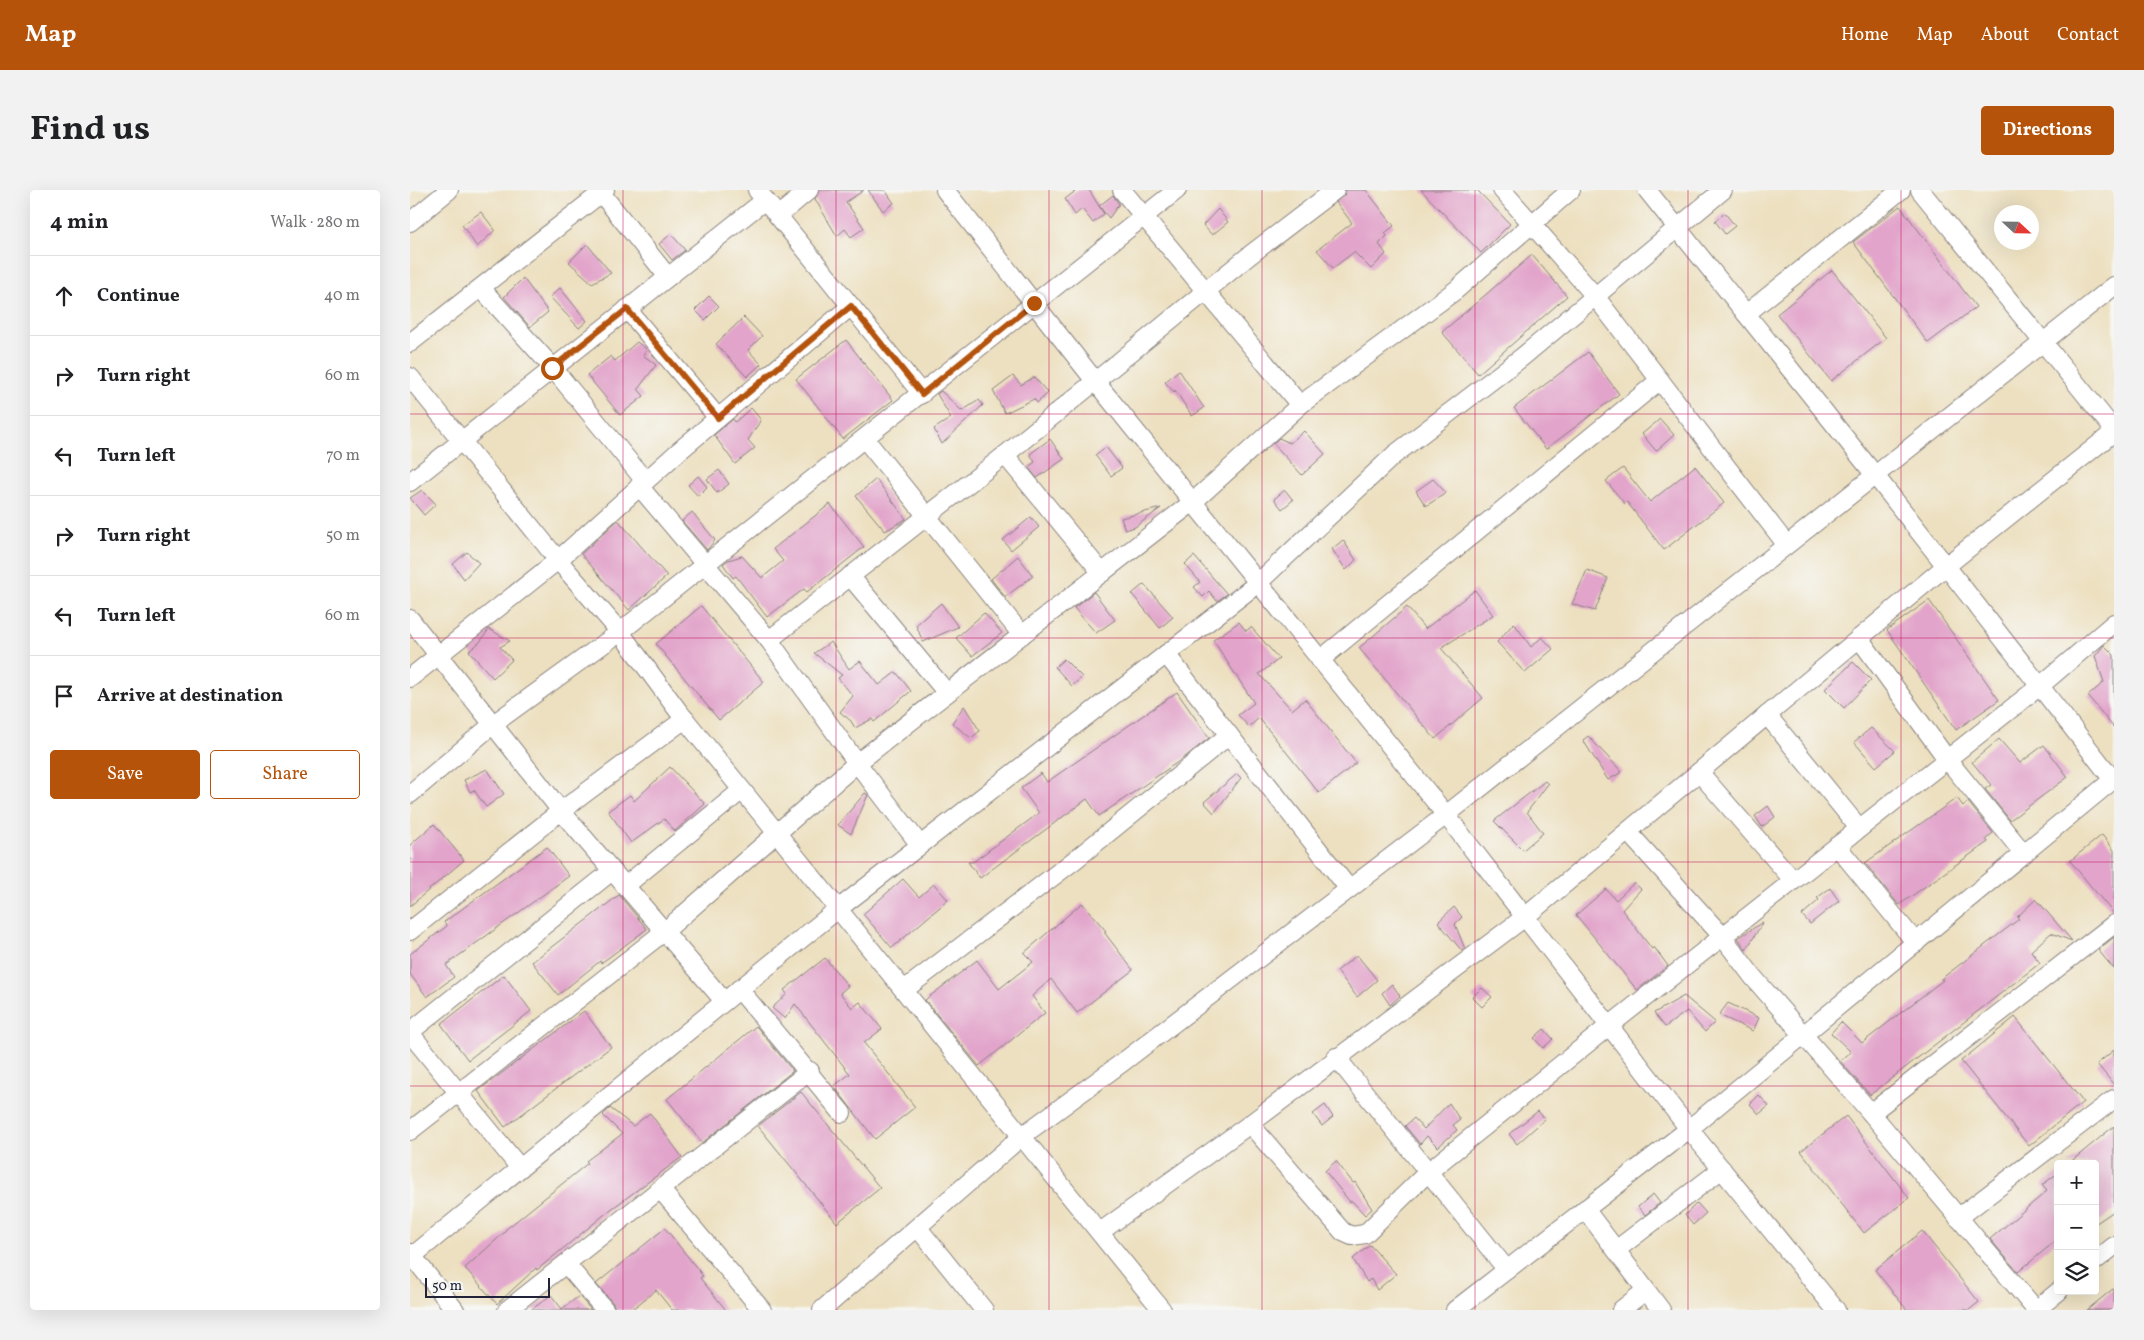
<!DOCTYPE html>
<meta charset="utf-8">
<style>
body{margin:0;font-family:Vollkorn,serif;background:#f2f2f2;color:#202124}
.controls{position:absolute;right:15px;bottom:15px;display:grid;overflow:hidden;border-radius:5px;box-shadow:0 5px 20px #0002}
.controls button{width:45px;height:45px;display:grid;place-items:center;padding:0;border:0;border-bottom:1px solid #e0e0e0;background:#fff;color:#202124;font:25px sans-serif}
.compass{position:absolute;left:1584px;top:15px;width:45px;height:45px;border-radius:50%;background:#fff;box-shadow:0 5px 20px #0002;rotate:112deg}
.scale{position:absolute;left:15px;bottom:12px;width:125px;box-sizing:border-box;padding-left:5px;border:2px solid #22223b;border-top:0;font-size:14px;line-height:18px;white-space:nowrap;color:#22223b;-webkit-text-stroke:4px #f6f6f2;paint-order:stroke}
.stop{position:absolute;width:15px;height:15px;margin:-11px;border:4px solid #b45309;border-radius:50%;background:#fff}
.stop.end{background:#b45309;border-color:#fff;box-shadow:0 1px 5px #0008}
.list{margin:0;padding:0;list-style:none}
h2{display:flex;justify-content:space-between;align-items:center;height:65px;margin:0;padding:0 20px;font-size:21px}
h2 small{font-size:16px;font-weight:400;color:#757577}
.list li{display:grid;grid-template-columns:32px 1fr auto;gap:15px;align-items:center;box-sizing:border-box;height:80px;padding:0 20px;border-top:1px solid #e0e0e0}
.list b{display:block;font-size:19px;white-space:nowrap}
.list em{font-size:16px;font-style:normal;color:#757577}
.actions{display:flex;gap:10px;padding:15px 20px}
.actions a{flex:1;padding:11px 0;border:1px solid #b45309;border-radius:5px;text-align:center;font-size:18px;color:#b45309}
.actions .main{background:#b45309;color:#fff}
.icon{flex:none;width:28px;height:28px;fill:none;stroke:currentColor;stroke-width:2;stroke-linecap:round;stroke-linejoin:round}
.map{position:relative;flex:none;width:1704px;height:1120px;overflow:hidden;border-radius:5px}
header{display:flex;align-items:center;gap:30px;box-sizing:border-box;height:70px;padding:0 25px;background:#b45309;color:#fff}
header strong{font-size:24px}
nav{display:flex;gap:28px;margin-inline-start:auto;font-size:18px}
.intro{display:flex;align-items:center;justify-content:space-between;box-sizing:border-box;height:120px;padding:0 30px}
h1{margin:0;font-size:35px}
.button{padding:12px 22px;border-radius:5px;background:#b45309;color:#fff;font-size:18px;font-weight:700}
main{display:flex;gap:30px;padding:0 30px}
aside{flex:1;background:#fff;border-radius:5px;box-shadow:0 5px 20px #0002}
.map>svg:first-child{display:block}
.building{fill:#e2a4cb}
.lines{fill:none;stroke-linecap:round;stroke-linejoin:round}
.street-casing{stroke:#88817e;stroke-width:20}
.street{stroke:#fff;stroke-width:18}
.route{stroke:#b45309;stroke-width:6}
.grid{fill:none;stroke:#c2185b;stroke-width:1;stroke-opacity:0.55}
</style>
<header>
<strong>Map</strong>
<nav><a>Home</a><a>Map</a><a>About</a><a>Contact</a></nav>
</header>
<div class="intro"><h1>Find us</h1><a class="button">Directions</a></div>
<main>
<aside>
<h2>4 min<small>Walk · 280 m</small></h2>
<ul class="list">
<li><svg class="icon" aria-label="ahead" viewBox="0 0 24 24"><path d="M12 20V5M6 11l6-6 6 6"/></svg><div><b>Continue</b></div><em>40 m</em></li>
<li><svg class="icon" aria-label="right" viewBox="0 0 24 24"><path d="M7 20v-9h11M14 6l5 5-5 5"/></svg><div><b>Turn right</b></div><em>60 m</em></li>
<li><svg class="icon" aria-label="left" viewBox="0 0 24 24"><path d="M17 20v-9H6M10 6l-5 5 5 5"/></svg><div><b>Turn left</b></div><em>70 m</em></li>
<li><svg class="icon" aria-label="right" viewBox="0 0 24 24"><path d="M7 20v-9h11M14 6l5 5-5 5"/></svg><div><b>Turn right</b></div><em>50 m</em></li>
<li><svg class="icon" aria-label="left" viewBox="0 0 24 24"><path d="M17 20v-9H6M10 6l-5 5 5 5"/></svg><div><b>Turn left</b></div><em>60 m</em></li>
<li><svg class="icon" aria-label="arrive" viewBox="0 0 24 24"><path d="M6 21V4h12l-3 4 3 4H6"/></svg><div><b>Arrive at destination</b></div></li>
</ul>
<div class="actions"><a class="main">Save</a><a>Share</a></div>
</aside>
<div class="map">
<svg width="1704" height="1120" viewBox="0 0 1704 1120">
<rect width="100%" height="100%" fill="#f6f6f2"/>
<filter id="ink" filterUnits="userSpaceOnUse"><feTurbulence type="fractalNoise" baseFrequency=".02" numOctaves="2"/><feDisplacementMap in="SourceGraphic" scale="10" xChannelSelector="R" yChannelSelector="G"/><feConvolveMatrix kernelMatrix="1 2 1 2 8 2 1 2 1" color-interpolation-filters="sRGB"/></filter>
<filter id="wash" filterUnits="userSpaceOnUse"><feTurbulence type="fractalNoise" baseFrequency=".0096" numOctaves="4" result="noise"/><feDisplacementMap in="SourceGraphic" scale="20" xChannelSelector="R" yChannelSelector="G"/><feGaussianBlur stdDeviation="1.12" result="paint"/><feColorMatrix in="noise" values="0 0 0 0 0 0 0 0 0 0 0 0 0 0 0 0 0 1.4 0 .05"/><feComposite in="paint" operator="in"/></filter>
<g filter="url(#wash)">
<rect width="100%" height="100%" fill="#ede0c0"/>
<g id="blocks">
<!-- building -->
<g class="building">
<path d="M 409,0 L 454,0 L 436,12 L 454,38 L 441,47 L 435,39 L 427,46 L 405,9 Z"/>
<path d="M 458,0 L 475,0 L 484,13 L 473,21 Z"/>
<path d="M 667,0 L 679,0 L 694,24 L 683,33 L 672,19 L 665,25 L 655,9 Z"/>
<path d="M 935,0 L 956,0 L 984,36 L 975,43 L 977,46 L 969,54 L 976,64 L 961,79 L 944,62 L 923,78 L 907,60 L 942,33 L 926,12 L 935,4 Z"/>
<path d="M 1011,0 L 1067,0 L 1100,34 L 1071,63 Z"/>
<path d="M 703,5 L 709,14 L 699,28 L 689,16 Z"/>
<path d="M 1490,16 L 1566,117 L 1518,153 L 1443,52 Z"/>
<path d="M 808,19 L 818,32 L 802,45 L 793,35 Z"/>
<path d="M 71,22 L 85,40 L 67,57 L 52,35 Z"/>
<path d="M 1315,23 L 1325,36 L 1315,44 L 1305,31 Z"/>
<path d="M 261,44 L 275,60 L 262,70 L 249,54 Z"/>
<path d="M 177,54 L 201,83 L 182,93 L 159,72 Z"/>
<path d="M 1122,65 L 1157,106 L 1068,184 L 1032,142 Z"/>
<path d="M 1422,80 L 1476,148 L 1421,191 L 1367,124 Z"/>
<path d="M 113,88 L 138,122 L 120,137 L 94,107 Z"/>
<path d="M 150,98 L 177,131 L 169,138 L 140,107 Z"/>
<path d="M 299,106 L 309,116 L 295,130 L 285,120 Z"/>
<path d="M 334,127 L 352,146 L 338,160 L 351,174 L 337,187 L 306,154 Z"/>
<path d="M 436,150 L 483,210 L 433,249 L 386,189 Z"/>
<path d="M 227,152 L 237,160 L 233,165 L 246,175 L 228,199 L 234,206 L 210,225 L 177,185 L 201,166 L 205,171 Z"/>
<path d="M 1178,162 L 1209,204 L 1136,259 L 1104,218 Z"/>
<path d="M 769,180 L 794,218 L 782,226 L 765,200 L 764,202 L 755,192 Z"/>
<path d="M 603,186 L 611,195 L 624,187 L 638,203 L 627,213 L 624,209 L 595,223 L 583,201 Z"/>
<path d="M 531,201 L 552,221 L 569,210 L 573,215 L 532,254 L 524,239 L 541,228 L 527,204 Z"/>
<path d="M 341,218 L 351,230 L 338,250 L 345,258 L 325,274 L 304,245 L 323,229 L 325,232 Z"/>
<path d="M 1250,229 L 1264,245 L 1246,261 L 1232,244 Z"/>
<path d="M 894,241 L 915,264 L 892,285 L 863,253 L 869,248 L 880,253 Z"/>
<path d="M 640,249 L 654,269 L 627,288 L 618,277 L 625,272 L 620,264 Z"/>
<path d="M 696,257 L 712,278 L 701,286 L 685,265 Z"/>
<path d="M 1285,276 L 1314,313 L 1254,360 L 1217,312 L 1215,314 L 1196,291 L 1213,278 L 1240,312 Z"/>
<path d="M 309,280 L 319,294 L 307,303 L 297,289 Z"/>
<path d="M 288,286 L 297,297 L 288,306 L 278,295 Z"/>
<path d="M 466,289 L 496,329 L 475,341 L 446,306 Z"/>
<path d="M 1023,289 L 1036,303 L 1016,316 L 1006,301 Z"/>
<path d="M 12,300 L 26,314 L 14,325 L 0,308 Z"/>
<path d="M 875,300 L 883,310 L 872,319 L 864,309 Z"/>
<path d="M 420,314 L 454,357 L 397,402 L 394,399 L 357,427 L 326,386 L 323,388 L 313,374 L 318,370 L 332,366 L 352,388 L 373,371 L 363,359 Z"/>
<path d="M 751,318 L 725,337 L 715,340 L 711,328 Z"/>
<path d="M 282,322 L 305,350 L 297,360 L 272,331 Z"/>
<path d="M 621,327 L 629,337 L 601,360 L 593,350 Z"/>
<path d="M 208,330 L 257,386 L 219,420 L 171,364 Z"/>
<path d="M 933,350 L 946,370 L 936,380 L 922,359 Z"/>
<path d="M 57,362 L 69,373 L 54,389 L 43,374 Z"/>
<path d="M 608,366 L 623,386 L 595,407 L 581,389 Z"/>
<path d="M 784,366 L 817,404 L 807,411 L 799,401 L 793,407 L 784,397 L 790,392 L 775,374 Z"/>
<path d="M 1177,380 L 1198,388 L 1185,421 L 1162,414 Z"/>
<path d="M 734,394 L 763,427 L 750,438 L 722,404 Z"/>
<path d="M 1065,400 L 1083,425 L 1031,458 L 1073,508 L 1025,549 L 949,458 L 997,417 L 1015,439 Z"/>
<path d="M 684,402 L 705,430 L 686,443 L 664,418 Z"/>
<path d="M 1519,410 L 1589,510 L 1546,540 L 1477,440 Z"/>
<path d="M 531,413 L 548,437 L 513,452 L 506,435 Z"/>
<path d="M 291,416 L 354,492 L 309,530 L 246,454 Z"/>
<path d="M 574,423 L 592,443 L 562,466 L 546,448 Z"/>
<path d="M 829,432 L 836,441 L 841,437 L 869,469 L 849,484 L 882,520 L 895,509 L 946,573 L 909,603 L 849,528 L 839,537 L 828,525 L 844,513 L 803,450 Z"/>
<path d="M 1104,433 L 1121,457 L 1132,447 L 1143,459 L 1115,483 L 1087,452 Z"/>
<path d="M 79,439 L 100,451 L 90,457 L 102,470 L 83,488 L 59,461 L 70,452 Z"/>
<path d="M 421,452 L 439,479 L 450,471 L 469,495 L 486,482 L 501,501 L 464,532 L 462,529 L 445,538 L 441,531 L 430,522 L 443,506 L 428,488 L 432,485 L 404,463 Z"/>
<path d="M 1694,455 L 1704,465 L 1704,538 L 1678,506 L 1694,492 L 1685,466 Z"/>
<path d="M 654,469 L 672,487 L 662,496 L 645,477 Z"/>
<path d="M 1443,472 L 1461,490 L 1434,518 L 1415,499 Z"/>
<path d="M 767,502 L 799,548 L 775,567 L 689,626 L 677,609 L 570,688 L 558,672 L 563,672 L 629,623 L 611,598 L 631,583 L 637,592 Z"/>
<path d="M 554,516 L 570,541 L 561,548 L 542,533 Z"/>
<path d="M 1461,538 L 1485,561 L 1466,577 L 1444,552 Z"/>
<path d="M 1178,546 L 1212,582 L 1198,590 L 1173,550 Z"/>
<path d="M 1589,549 L 1610,573 L 1634,555 L 1658,587 L 1600,630 L 1575,599 L 1581,595 L 1562,572 Z"/>
<path d="M 260,577 L 295,614 L 265,641 L 254,629 L 221,653 L 198,621 L 220,605 L 224,611 Z"/>
<path d="M 77,579 L 94,604 L 76,617 L 64,600 L 60,602 L 54,590 Z"/>
<path d="M 827,584 L 831,588 L 804,623 L 794,612 Z"/>
<path d="M 1135,591 L 1138,594 L 1117,622 L 1133,643 L 1113,660 L 1084,631 Z"/>
<path d="M 455,603 L 458,605 L 441,644 L 428,635 Z"/>
<path d="M 1547,608 L 1553,616 L 1558,612 L 1583,643 L 1576,649 L 1578,652 L 1489,715 L 1455,673 Z"/>
<path d="M 1358,616 L 1365,627 L 1352,637 L 1345,626 Z"/>
<path d="M 24,634 L 54,670 L 0,716 L 0,655 Z"/>
<path d="M 1692,645 L 1704,660 L 1704,724 L 1660,671 Z"/>
<path d="M 137,657 L 159,686 L 36,775 L 44,787 L 17,807 L 0,784 L 0,764 L 37,736 L 34,732 Z"/>
<path d="M 493,689 L 509,707 L 524,694 L 538,710 L 482,758 L 453,724 Z"/>
<path d="M 1224,693 L 1231,699 L 1212,720 L 1242,759 L 1244,757 L 1258,776 L 1227,800 L 1166,725 L 1196,699 L 1206,710 Z"/>
<path d="M 1420,698 L 1429,711 L 1400,734 L 1392,725 L 1409,710 L 1407,708 Z"/>
<path d="M 209,705 L 237,739 L 191,773 L 190,771 L 148,805 L 122,772 Z"/>
<path d="M 1626,709 L 1662,751 L 1641,743 L 1621,761 L 1630,773 L 1460,905 L 1430,871 L 1441,862 L 1421,843 L 1431,832 L 1452,853 L 1533,790 L 1531,789 L 1609,729 L 1607,727 Z"/>
<path d="M 672,713 L 696,741 L 694,742 L 723,780 L 667,823 L 641,789 L 622,806 L 635,823 L 569,876 L 515,810 L 567,770 L 589,799 L 623,772 L 614,763 Z"/>
<path d="M 1044,717 L 1052,727 L 1045,734 L 1055,759 L 1052,761 L 1028,732 Z"/>
<path d="M 1353,732 L 1336,760 L 1328,748 Z"/>
<path d="M 1704,747 L 1704,779 L 1688,760 Z"/>
<path d="M 947,765 L 967,790 L 947,807 L 927,781 Z"/>
<path d="M 415,768 L 438,796 L 430,803 L 442,818 L 450,812 L 472,839 L 454,853 L 505,917 L 465,949 L 424,896 L 440,884 L 385,814 L 375,829 L 362,818 L 377,804 L 374,800 Z"/>
<path d="M 94,785 L 121,821 L 58,870 L 31,834 Z"/>
<path d="M 982,794 L 990,806 L 980,815 L 972,803 Z"/>
<path d="M 1072,798 L 1082,807 L 1072,817 L 1062,807 Z"/>
<path d="M 1274,806 L 1305,832 L 1295,842 L 1277,821 L 1255,837 L 1244,823 Z"/>
<path d="M 1318,813 L 1349,828 L 1343,841 L 1309,825 Z"/>
<path d="M 174,821 L 201,857 L 95,937 L 68,901 Z"/>
<path d="M 1605,827 L 1673,912 L 1619,956 L 1551,871 Z"/>
<path d="M 346,836 L 383,881 L 292,953 L 257,909 Z"/>
<path d="M 1134,839 L 1143,849 L 1133,858 L 1124,848 Z"/>
<path d="M 1704,860 L 1704,895 L 1687,874 Z"/>
<path d="M 391,902 L 470,998 L 427,1033 L 348,936 Z"/>
<path d="M 1349,905 L 1359,916 L 1349,924 L 1340,914 Z"/>
<path d="M 1039,913 L 1050,930 L 1043,935 L 1047,940 L 1028,957 L 1017,946 L 1010,954 L 995,936 L 1004,928 L 1014,939 Z"/>
<path d="M 915,915 L 923,927 L 912,936 L 903,924 Z"/>
<path d="M 200,918 L 223,936 L 240,923 L 272,967 L 200,1020 L 127,1080 L 126,1078 L 87,1114 L 55,1078 L 96,1041 L 95,1040 L 178,973 L 176,971 L 212,944 L 193,925 Z"/>
<path d="M 1128,921 L 1135,929 L 1107,954 L 1099,944 Z"/>
<path d="M 1436,926 L 1499,1008 L 1454,1043 L 1391,961 Z"/>
<path d="M 1704,936 L 1704,1021 L 1685,1034 L 1685,974 L 1658,974 Z"/>
<path d="M 926,971 L 943,993 L 945,992 L 962,1019 L 955,1025 L 942,1011 L 940,1012 L 915,981 Z"/>
<path d="M 1648,983 L 1648,1049 L 1608,1082 L 1580,1049 L 1637,1001 L 1632,995 Z"/>
<path d="M 1243,1004 L 1250,1013 L 1235,1025 L 1228,1017 Z"/>
<path d="M 1287,1013 L 1296,1023 L 1283,1035 L 1275,1025 Z"/>
<path d="M 255,1038 L 293,1086 L 290,1088 L 316,1120 L 262,1120 L 246,1100 L 221,1120 L 205,1120 L 203,1113 L 186,1094 Z"/>
<path d="M 1512,1041 L 1569,1112 L 1559,1120 L 1497,1120 L 1465,1080 Z"/>
<path d="M 960,1055 L 986,1084 L 967,1100 L 961,1089 L 957,1092 L 943,1069 Z"/>
<path d="M 1704,1098 L 1704,1120 L 1677,1120 Z"/>
<path d="M 141,1105 L 152,1119 L 169,1106 L 181,1120 L 121,1120 Z"/>
</g>
</g>
</g>
<g filter="url(#ink)">
<use href="#blocks" fill-opacity="0" stroke="#88817e" stroke-width="1"/>
<g class="lines">
<defs>
<g id="street">
<path d="M 347,0 L 512,204"/>
<path d="M 535,0 L 685,191 L 1036,625 L 1279,939 L 1426,1120"/>
<path d="M 712,0 L 890,215"/>
<path d="M 1092,0 L 1185,106 L 1376,354"/>
<path d="M 1237,0 L 1464,284 L 1704,591"/>
<path d="M 1510,0 L 1704,240"/>
<path d="M 191,3 L 258,87"/>
<path d="M 368,26 L 399,0"/>
<path d="M 0,32 L 39,0"/>
<path d="M 71,98 L 143,178 L 235,291"/>
<path d="M 217,119 L 308,228"/>
<path d="M 1336,124 L 1491,0"/>
<path d="M 0,153 L 195,0"/>
<path d="M 0,187 L 148,370 L 210,442 L 269,522 L 752,1120"/>
<path d="M 455,249 L 612,445"/>
<path d="M 595,265 L 692,383"/>
<path d="M 0,292 L 355,10"/>
<path d="M 229,296 L 359,450 L 447,573 L 510,655"/>
<path d="M 440,386 L 537,503"/>
<path d="M 0,429 L 151,621 L 314,811"/>
<path d="M 1449,448 L 1537,569 L 1614,664"/>
<path d="M 359,450 L 595,265 L 840,65 L 925,0"/>
<path d="M 756,464 L 939,699"/>
<path d="M 910,470 L 1250,190"/>
<path d="M 0,488 L 148,370 L 268,262 L 441,116"/>
<path d="M 1357,525 L 1449,638"/>
<path d="M 1289,582 L 1383,690"/>
<path d="M 0,604 L 82,535 L 210,442 L 767,0"/>
<path d="M 1218,642 L 1312,746 L 1343,787 L 1461,923 L 1626,1120"/>
<path d="M 1427,656 L 1506,753"/>
<path d="M 215,696 L 332,600"/>
<path d="M 0,741 L 151,621 L 275,529"/>
<path d="M 329,799 L 432,923"/>
<path d="M 494,800 L 666,669 L 819,545"/>
<path d="M 0,842 L 202,681"/>
<path d="M 0,843 L 110,978"/>
<path d="M 926,867 L 1097,1080"/>
<path d="M 1461,923 L 1704,734"/>
<path d="M 840,934 L 933,1042 L 942,1046 L 955,1044 L 1018,982 L 1199,836 L 1630,496 L 1704,433"/>
<path d="M 0,941 L 255,741 L 447,573 L 783,312 L 890,215 L 1046,100 L 1161,0"/>
<path d="M 251,1000 L 352,1120"/>
<path d="M 1175,1019 L 1251,1120"/>
<path d="M 1548,1028 L 1704,909"/>
<path d="M 508,1038 L 574,1120"/>
<path d="M 690,1042 L 840,934 L 1115,727 L 1536,376 L 1704,242"/>
<path d="M 1206,1060 L 1312,979"/>
<path d="M 0,1063 L 45,1120"/>
<path d="M 0,1068 L 428,719 L 848,393 L 984,265 L 1111,168 L 1313,0"/>
<path d="M 1685,1071 L 1704,1056"/>
<path d="M 156,1074 L 195,1120"/>
<path d="M 97,1120 L 400,881"/>
<path d="M 412,1120 L 612,946 L 713,872 L 1036,625 L 1704,96"/>
<path d="M 1045,1120 L 1279,939 L 1704,589"/>
<path d="M 1211,1120 L 1235,1101"/>
<path d="M 1626,1120 L 1649,1101"/>
</g>
</defs>
<!-- street casing -->
<use href="#street" class="street-casing"/>
<!-- street -->
<use href="#street" class="street"/>
</g>
</g>
<g class="lines" filter="url(#ink)">
<!-- route -->
<path class="route" d="M 142,178 L 217,119 L 308,228 L 441,116 L 512,204 L 624,113"/>
</g>
<!-- grid -->
<path class="grid" d="M 213,0 L 213,1120M 426,0 L 426,1120M 639,0 L 639,1120M 852,0 L 852,1120M 1065,0 L 1065,1120M 1278,0 L 1278,1120M 1491,0 L 1491,1120M 0,224 L 1704,224M 0,448 L 1704,448M 0,672 L 1704,672M 0,896 L 1704,896"/>
</svg>
<div class="controls">
<button>+</button>
<button>−</button>
<button><svg class="icon" aria-label="layers" viewBox="0 0 24 24"><path d="M12 4l9 5-9 5-9-5zM3 14l9 5 9-5"/></svg></button>
</div>
<svg class="compass" viewBox="-18 -18 36 36"><path d="M0-13l5 13h-10z" fill="#e53935"/><path d="M0 13l5-13h-10z" fill="#757577"/></svg>
<div class="scale">50 m</div>
<div class="stop" style="left:142px;top:178px"></div>
<div class="stop end" style="left:624px;top:113px"></div>
</div>
</main>
